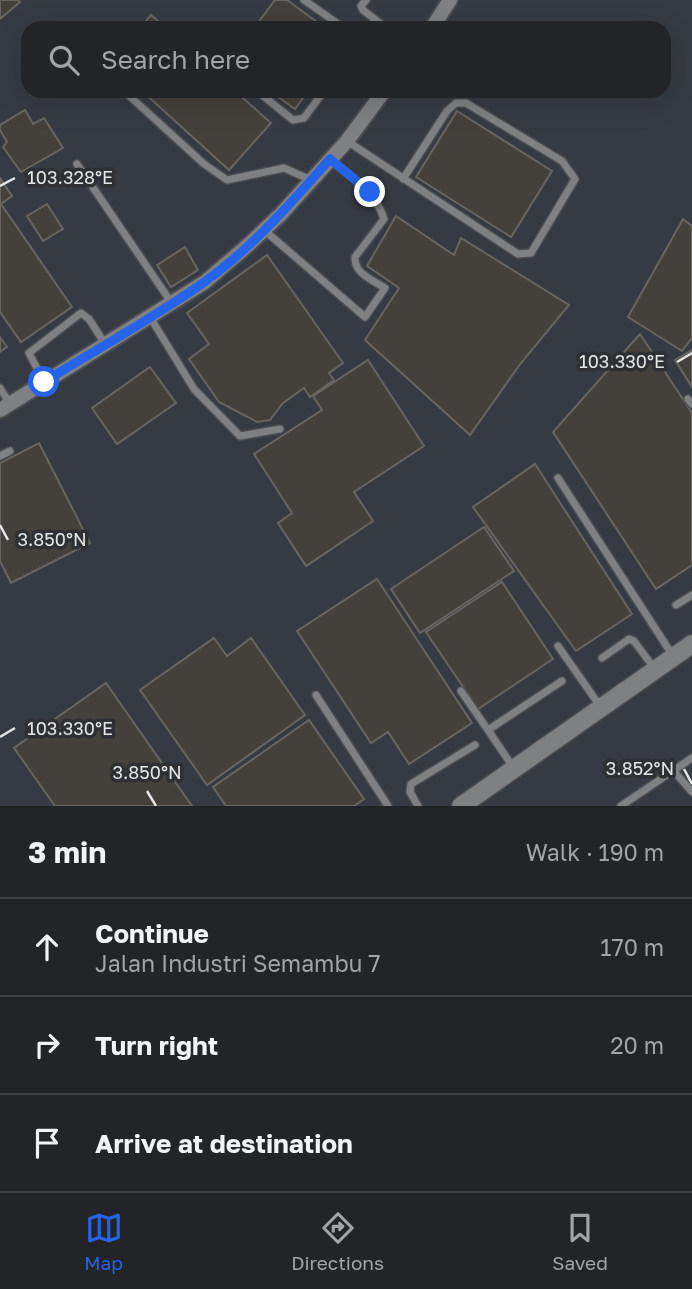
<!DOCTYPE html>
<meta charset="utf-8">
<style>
body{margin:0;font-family:"Golos Text",sans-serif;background:#2b2c2f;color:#f1f3f6}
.stop{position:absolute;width:21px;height:21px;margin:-16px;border:5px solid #2563eb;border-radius:50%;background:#fff}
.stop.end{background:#2563eb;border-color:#fff;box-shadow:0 2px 7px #0008}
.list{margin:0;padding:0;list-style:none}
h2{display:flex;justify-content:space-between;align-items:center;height:91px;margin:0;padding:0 28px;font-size:30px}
h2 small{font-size:23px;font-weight:400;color:#a3a4a7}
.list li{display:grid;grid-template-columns:46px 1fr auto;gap:21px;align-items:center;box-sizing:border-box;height:98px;padding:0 28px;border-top:2px solid #404144}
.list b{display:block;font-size:26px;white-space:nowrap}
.list p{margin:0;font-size:23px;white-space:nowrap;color:#a3a4a7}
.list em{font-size:23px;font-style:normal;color:#a3a4a7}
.icon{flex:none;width:38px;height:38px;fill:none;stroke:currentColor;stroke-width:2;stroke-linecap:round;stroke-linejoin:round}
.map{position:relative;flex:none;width:692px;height:806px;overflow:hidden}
.search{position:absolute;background:#232427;box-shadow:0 7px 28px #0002;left:21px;right:21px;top:21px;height:77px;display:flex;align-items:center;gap:18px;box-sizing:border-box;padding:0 24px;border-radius:21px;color:#a3a4a7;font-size:26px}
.sheet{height:385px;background:#232427}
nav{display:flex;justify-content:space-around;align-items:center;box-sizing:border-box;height:98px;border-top:2px solid #404144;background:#232427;font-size:19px;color:#a3a4a7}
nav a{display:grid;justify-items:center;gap:4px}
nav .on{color:#2563eb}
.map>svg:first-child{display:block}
.built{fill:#363a42;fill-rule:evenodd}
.building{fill:#44403c;stroke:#696561;stroke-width:2}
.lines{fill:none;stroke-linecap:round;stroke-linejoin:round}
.service-casing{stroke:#4c4d51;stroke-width:10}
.minor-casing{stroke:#4c4d51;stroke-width:18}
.tertiary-casing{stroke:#4c4d51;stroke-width:21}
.service{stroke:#7e8084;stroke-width:7}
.minor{stroke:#7e8084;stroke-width:14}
.tertiary{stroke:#7e8084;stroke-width:18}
.route{stroke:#2563eb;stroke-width:9}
.ticks{fill:none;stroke:#e4e5e7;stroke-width:2.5}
.ticks-label{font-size:18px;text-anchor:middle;fill:#e4e5e7;stroke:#2f3034;stroke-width:7;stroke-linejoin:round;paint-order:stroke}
</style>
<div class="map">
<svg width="692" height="806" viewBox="0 0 692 806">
<rect width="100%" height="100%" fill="#2f3034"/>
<!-- built -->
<path class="built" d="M 0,0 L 692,0 L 692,806 L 0,806 ZM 28,28 L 664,28 L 664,91 L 28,91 Z"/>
<!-- building -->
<g class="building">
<path d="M 0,0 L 18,0 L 20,2 L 0,19 Z"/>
<path d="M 275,0 L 287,0 L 325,28 L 254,28 Z"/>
<path d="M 151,15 L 166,28 L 140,28 Z"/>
<path d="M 142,91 L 235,91 L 271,123 L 229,170 Z"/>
<path d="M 270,91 L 308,91 L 295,109 Z"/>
<path d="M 25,110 L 33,124 L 44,118 L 63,148 L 21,172 L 3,147 L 7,142 L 0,130 L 0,125 Z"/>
<path d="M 457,111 L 552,171 L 511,237 L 416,177 Z"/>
<path d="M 0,178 L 12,196 L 1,204 L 72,307 L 21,342 L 0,312 Z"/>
<path d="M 47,204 L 63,229 L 43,241 L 27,216 Z"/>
<path d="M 396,216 L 454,255 L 461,238 L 569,305 L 521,363 L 470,435 L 365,340 L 399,288 L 367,266 Z"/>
<path d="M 683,219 L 692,226 L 692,338 L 682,351 L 628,317 Z"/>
<path d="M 185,247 L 198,270 L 171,287 L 157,265 Z"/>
<path d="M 267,255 L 343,363 L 329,373 L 334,380 L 310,397 L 304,388 L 283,403 L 270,420 L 257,422 L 219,402 L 189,359 L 209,344 L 187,313 Z"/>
<path d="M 640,334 L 692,413 L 692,565 L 656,589 L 553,432 Z"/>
<path d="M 0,337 L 7,347 L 0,352 Z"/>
<path d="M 692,350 L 692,387 L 675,360 Z"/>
<path d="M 368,360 L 424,446 L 354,492 L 373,521 L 306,566 L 278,523 L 292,513 L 254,454 L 322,410 L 313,396 Z"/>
<path d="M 150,367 L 176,403 L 117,444 L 92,408 Z"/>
<path d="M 39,443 L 90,543 L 11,583 L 0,561 L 0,463 Z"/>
<path d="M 535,464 L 632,614 L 576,651 L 473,507 Z"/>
<path d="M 484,527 L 514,571 L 420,633 L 391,589 Z"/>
<path d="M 377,579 L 472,723 L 409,764 L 388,732 L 371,743 L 297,631 Z"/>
<path d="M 502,582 L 553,659 L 478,709 L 426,632 Z"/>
<path d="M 214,638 L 227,656 L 251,638 L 305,715 L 207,785 L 140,690 Z"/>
<path d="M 106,683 L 192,806 L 55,806 L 14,748 Z"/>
<path d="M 309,720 L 364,799 L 354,806 L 226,806 L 213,787 Z"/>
</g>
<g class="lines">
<defs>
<g id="service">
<path d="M 304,0 L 344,28"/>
<path d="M 366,0 L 361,6 L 363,10 L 386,28"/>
<path d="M 124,91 L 204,164 L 227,180 L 284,168 L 311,180"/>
<path d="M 257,91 L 293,120 L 304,118 L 324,91"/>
<path d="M 347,141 L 518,254 L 531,253 L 575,179 L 562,161 L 466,103 L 456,103 L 447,111 L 403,179"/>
<path d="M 77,164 L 171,302"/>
<path d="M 264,230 L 365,317 L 385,288 C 373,280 354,274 355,257 L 384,219 C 375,191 353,178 330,160"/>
<path d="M 150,317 L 194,389 L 240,436 L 280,429"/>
<path d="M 44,382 L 29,353 L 81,313 L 89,319 L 105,344"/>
<path d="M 0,388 L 10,404"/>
<path d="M 688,399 L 692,404"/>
<path d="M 0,456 L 10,451"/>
<path d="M 558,478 L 673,656"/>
<path d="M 676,605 L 692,595"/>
<path d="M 558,646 L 600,706"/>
<path d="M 602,658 L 629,639 L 634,641 L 654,668"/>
<path d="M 461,691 L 488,730"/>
<path d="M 316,695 L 388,806"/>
<path d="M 513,767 L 488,730 L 562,681"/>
<path d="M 673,770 L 692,792"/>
<path d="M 418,806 L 410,792 L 411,784 L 475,745"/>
<path d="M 621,806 L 692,758"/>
</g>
<g id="minor">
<path d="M 432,28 L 450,0"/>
<path d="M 0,410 L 205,282 L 247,246 L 281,214 L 347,141 L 384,91"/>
</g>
<path id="tertiary" d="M 461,806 L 692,644"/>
</defs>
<!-- service casing -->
<use href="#service" class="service-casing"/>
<!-- minor casing -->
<use href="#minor" class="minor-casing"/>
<!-- tertiary casing -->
<use href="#tertiary" class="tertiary-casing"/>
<!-- service -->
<use href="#service" class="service"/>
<!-- minor -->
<use href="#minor" class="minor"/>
<!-- tertiary -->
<use href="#tertiary" class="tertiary"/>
</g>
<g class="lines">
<!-- route -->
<path class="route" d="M 44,382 C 97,349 152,319 203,283 C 251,249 291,203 330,159 L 370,192"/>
</g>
<!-- ticks -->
<path class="ticks" d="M 0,186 L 15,178M 677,362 L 692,353M 0,525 L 8,540M 0,737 L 15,728M 684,769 L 692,784M 147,791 L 156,806"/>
<g class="ticks-label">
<text x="70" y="184">103.328°E</text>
<text x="622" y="368">103.330°E</text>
<text x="52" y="546">3.850°N</text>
<text x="70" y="735">103.330°E</text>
<text x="640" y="775">3.852°N</text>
<text x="147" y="779">3.850°N</text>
</g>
</svg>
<div class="stop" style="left:44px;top:382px"></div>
<div class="stop end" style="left:370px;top:192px"></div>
<div class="search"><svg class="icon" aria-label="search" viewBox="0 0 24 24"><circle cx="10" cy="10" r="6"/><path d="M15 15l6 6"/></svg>Search here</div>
</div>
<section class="sheet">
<h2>3 min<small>Walk · 190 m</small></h2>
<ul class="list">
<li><svg class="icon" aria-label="ahead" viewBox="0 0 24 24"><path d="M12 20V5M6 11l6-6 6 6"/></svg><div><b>Continue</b><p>Jalan Industri Semambu 7</p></div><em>170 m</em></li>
<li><svg class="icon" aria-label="right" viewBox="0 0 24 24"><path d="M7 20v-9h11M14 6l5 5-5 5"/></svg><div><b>Turn right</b></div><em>20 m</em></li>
<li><svg class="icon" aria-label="arrive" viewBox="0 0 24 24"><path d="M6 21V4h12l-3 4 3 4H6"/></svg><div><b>Arrive at destination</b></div></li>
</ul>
</section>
<nav>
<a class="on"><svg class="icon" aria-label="map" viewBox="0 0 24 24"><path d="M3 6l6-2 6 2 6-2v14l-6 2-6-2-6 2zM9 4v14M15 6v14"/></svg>Map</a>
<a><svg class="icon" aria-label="directions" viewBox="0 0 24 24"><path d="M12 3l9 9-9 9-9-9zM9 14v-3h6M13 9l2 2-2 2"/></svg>Directions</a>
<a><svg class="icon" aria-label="saved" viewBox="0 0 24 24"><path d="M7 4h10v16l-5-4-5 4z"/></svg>Saved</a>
</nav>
